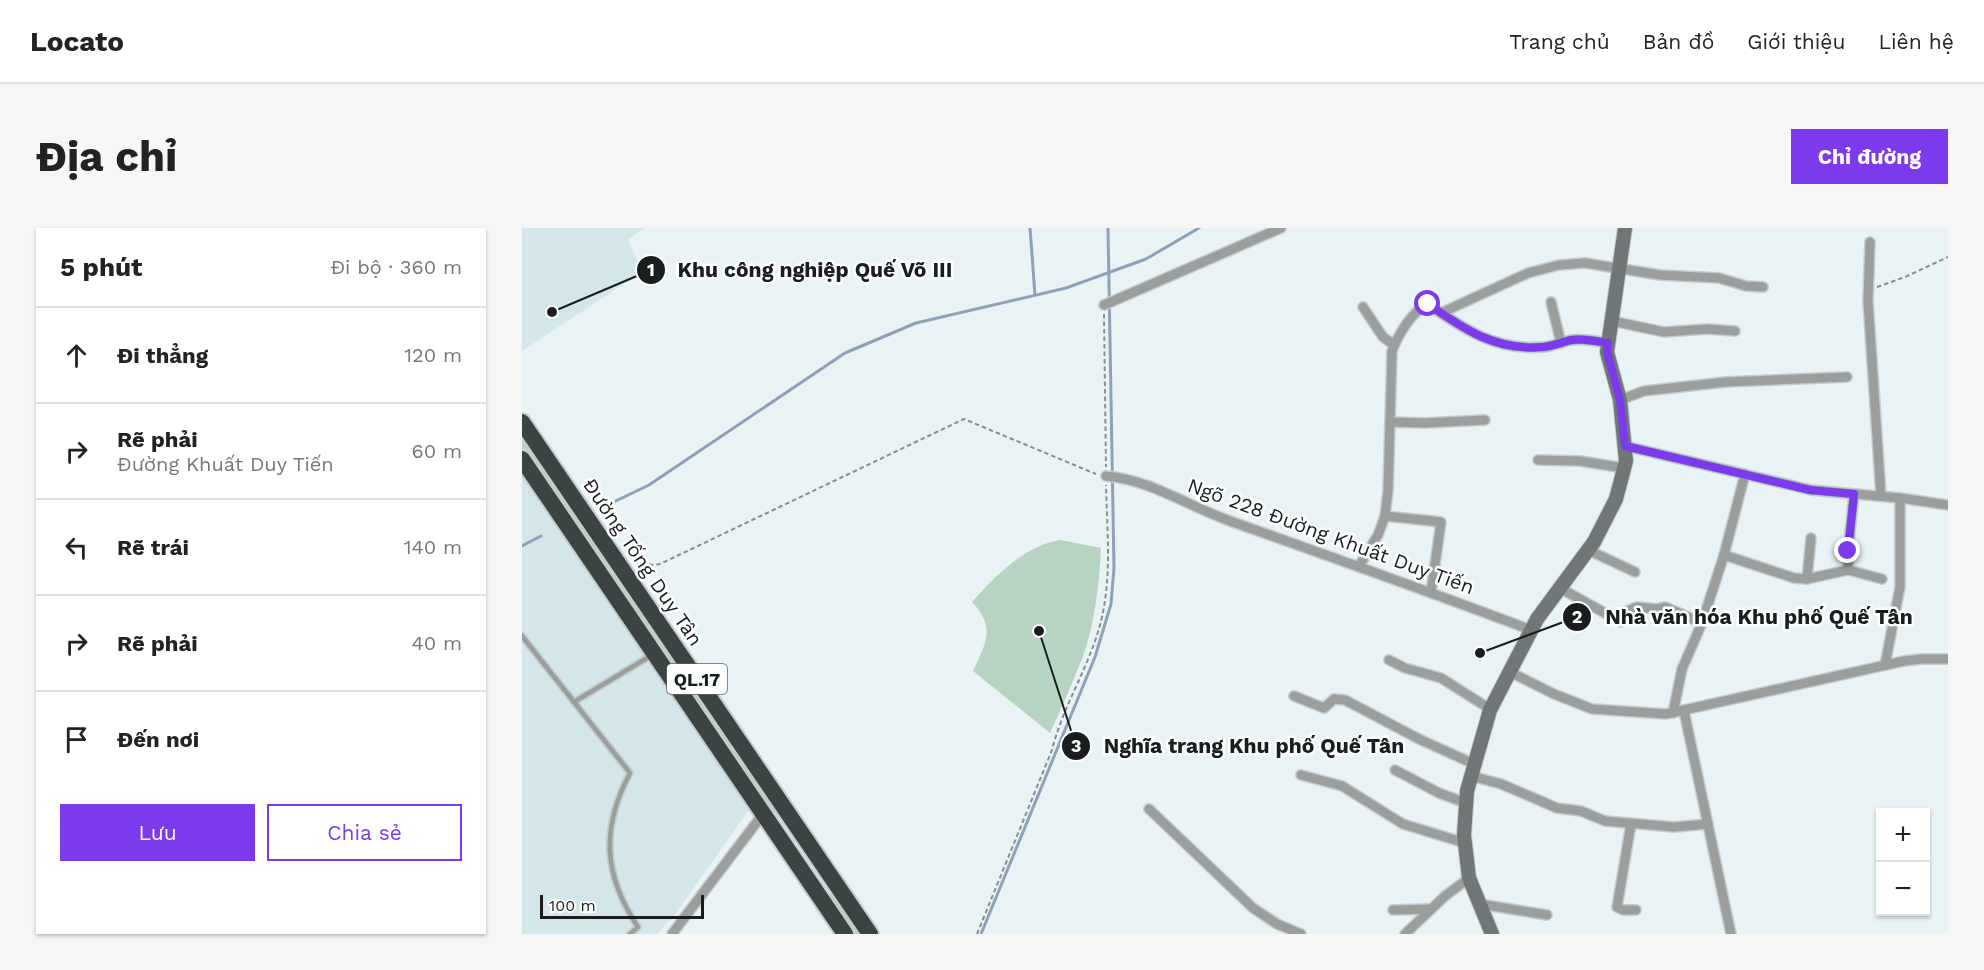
<!DOCTYPE html>
<html lang="vi">
<meta charset="utf-8">
<style>
body{margin:0;font-family:"Work Sans",sans-serif;background:#f6f6f6;color:#222}
.controls{position:absolute;right:18px;bottom:18px;display:grid;overflow:hidden;border-radius:0px;box-shadow:0 2px 4px #0004}
.controls button{width:54px;height:54px;display:grid;place-items:center;padding:0;border:0;border-bottom:2px solid #e0e0e0;background:#fff;color:#222;font:30px sans-serif}
.scale{position:absolute;left:18px;bottom:15px;width:164px;box-sizing:border-box;padding-left:6px;border:3px solid #1a1d1e;border-top:0;font-size:16px;line-height:21px;white-space:nowrap;color:#1a1d1e;-webkit-text-stroke:4px #fdffff;paint-order:stroke}
.stop{position:absolute;width:18px;height:18px;margin:-14px;border:4px solid #7c3aed;border-radius:50%;background:#fff}
.stop.end{background:#7c3aed;border-color:#fff;box-shadow:0 2px 6px #0008}
.list{margin:0;padding:0;list-style:none}
h2{display:flex;justify-content:space-between;align-items:center;height:78px;margin:0;padding:0 24px;font-size:26px}
h2 small{font-size:20px;font-weight:400;color:#767676}
.list li{display:grid;grid-template-columns:39px 1fr auto;gap:18px;align-items:center;box-sizing:border-box;height:96px;padding:0 24px;border-top:2px solid #e0e0e0}
.list b{display:block;font-size:22px;white-space:nowrap}
.list p{margin:0;font-size:20px;white-space:nowrap;color:#767676}
.list em{font-size:20px;font-style:normal;color:#767676}
.actions{display:flex;gap:12px;padding:18px 24px}
.actions a{flex:1;padding:14px 0;border:2px solid #7c3aed;border-radius:0px;text-align:center;font-size:21px;color:#7c3aed}
.actions .main{background:#7c3aed;color:#fff}
.icon{flex:none;width:33px;height:33px;fill:none;stroke:currentColor;stroke-width:2;stroke-linecap:round;stroke-linejoin:round}
.map{position:relative;flex:none;width:1426px;height:706px;overflow:hidden;border-radius:0px}
header{display:flex;align-items:center;gap:36px;box-sizing:border-box;height:84px;padding:0 30px;background:#fff;border-bottom:2px solid #e0e0e0}
header strong{font-size:28px}
nav{display:flex;gap:33px;margin-inline-start:auto;font-size:21px}
.intro{display:flex;align-items:center;justify-content:space-between;box-sizing:border-box;height:144px;padding:0 36px}
h1{margin:0;font-size:42px}
.button{padding:15px 27px;border-radius:0px;background:#7c3aed;color:#fff;font-size:21px;font-weight:700}
main{display:flex;gap:36px;padding:0 36px}
aside{flex:1;background:#fff;border-radius:0px;box-shadow:0 2px 4px #0004}
.map>svg:first-child{display:block}
.built{fill:#d3e6e9}
.green{fill:#b7d3c2}
.lines{fill:none;stroke-linecap:round;stroke-linejoin:round}
.stream{stroke:#8da2ba;stroke-width:3}
.lane-casing{stroke:#c4ccce;stroke-width:8}
.street-casing{stroke:#c4ccce;stroke-width:12}
.secondary-casing{stroke:#c4ccce;stroke-width:16}
.highway-casing{stroke:#c4ccce;stroke-width:20}
.path{stroke:#878e8f;stroke-width:2;stroke-dasharray:4.5 3;stroke-linecap:butt}
.lane{stroke:#9a9f9e;stroke-width:4.5}
.street{stroke:#9a9f9e;stroke-width:9}
.secondary{stroke:#717776;stroke-width:14}
.highway{stroke:#3c4443;stroke-width:16}
.route{stroke:#7c3aed;stroke-width:8}
.labels{text-anchor:middle;dominant-baseline:central;stroke-width:5;stroke-linejoin:round;paint-order:stroke}
.shield{fill:#fdffff;stroke:#5e6162;stroke-width:1.5}
.shield-label{font-size:18px;font-weight:bold;fill:#1a1d1e}
.street-label{font-size:20px;fill:#1a1d1e;stroke:#fdffff}
.leader{fill:none;stroke:#1a1d1e;stroke-width:2}
.callout-dot{fill:#1a1d1e;stroke:#fdffff;stroke-width:2}
.mark-label{font-size:18px;text-anchor:middle;font-weight:bold;fill:#fff}
.callout-label{font-size:21px;text-anchor:middle;font-weight:bold;fill:#1a1d1e;stroke:#fdffff;stroke-width:5;stroke-linejoin:round;paint-order:stroke}
</style>
<header>
<strong>Locato</strong>
<nav><a>Trang chủ</a><a>Bản đồ</a><a>Giới thiệu</a><a>Liên hệ</a></nav>
</header>
<div class="intro"><h1>Địa chỉ</h1><a class="button">Chỉ đường</a></div>
<main>
<aside>
<h2>5 phút<small>Đi bộ · 360 m</small></h2>
<ul class="list">
<li><svg class="icon" aria-label="ahead" viewBox="0 0 24 24"><path d="M12 20V5M6 11l6-6 6 6"/></svg><div><b>Đi thẳng</b></div><em>120 m</em></li>
<li><svg class="icon" aria-label="right" viewBox="0 0 24 24"><path d="M7 20v-9h11M14 6l5 5-5 5"/></svg><div><b>Rẽ phải</b><p>Đường Khuất Duy Tiến</p></div><em>60 m</em></li>
<li><svg class="icon" aria-label="left" viewBox="0 0 24 24"><path d="M17 20v-9H6M10 6l-5 5 5 5"/></svg><div><b>Rẽ trái</b></div><em>140 m</em></li>
<li><svg class="icon" aria-label="right" viewBox="0 0 24 24"><path d="M7 20v-9h11M14 6l5 5-5 5"/></svg><div><b>Rẽ phải</b></div><em>40 m</em></li>
<li><svg class="icon" aria-label="arrive" viewBox="0 0 24 24"><path d="M6 21V4h12l-3 4 3 4H6"/></svg><div><b>Đến nơi</b></div></li>
</ul>
<div class="actions"><a class="main">Lưu</a><a>Chia sẻ</a></div>
</aside>
<div class="map">
<svg width="1426" height="706" viewBox="0 0 1426 706">
<rect width="100%" height="100%" fill="#e9f3f5"/>
<!-- built -->
<g class="built">
<path d="M 0,0 L 123,0 L 106,11 L 120,44 L 0,123 Z"/>
<path d="M 0,246 L 47,309 L 139,445 L 227,582 L 153,686 L 135,706 L 0,706 Z"/>
</g>
<!-- green -->
<g class="green">
<path d="M 0,204 L 255,582 L 253,585 L 250,585 L 243,578 L 0,221 Z"/>
<path d="M 539,312 L 579,320 C 577,357 573,396 560,431 C 550,456 539,481 528,505 L 451,443 C 464,415 474,399 450,374 C 473,348 503,317 539,312 Z"/>
<path d="M 310,666 L 313,667 L 340,706 L 330,706 L 307,669 Z"/>
</g>
<g class="lines">
<!-- stream -->
<g class="stream">
<path d="M 508,0 L 513,67"/>
<path d="M 77,281 L 127,257 L 323,125 L 394,95 L 544,60 L 624,31 L 677,0"/>
<path d="M 0,318 L 19,308"/>
<path d="M 459,706 L 573,429 L 589,376 L 592,340 L 586,0"/>
</g>
<defs>
<g id="lane">
<path d="M 0,408 L 52,474 L 130,427"/>
<path d="M 52,474 L 108,545 C 79,600 81,647 116,699 L 108,706"/>
</g>
<g id="street">
<path d="M 1348,14 L 1346,73 L 1359,268"/>
<path d="M 1029,74 L 1039,115"/>
<path d="M 582,77 L 759,0"/>
<path d="M 841,79 L 861,109 L 872,117"/>
<path d="M 919,85 L 1006,45 L 1037,37 L 1063,35 L 1138,47 L 1197,50 L 1224,58 L 1241,59"/>
<path d="M 1090,93 L 1142,104 L 1185,101 L 1213,103"/>
<path d="M 1098,172 L 1122,163 L 1204,154 L 1325,149"/>
<path d="M 868,194 L 903,195 L 963,192"/>
<path d="M 1103,218 L 1289,262 L 1378,270 L 1426,277"/>
<path d="M 1016,232 L 1058,233 L 1102,240"/>
<path d="M 584,248 C 629,252 666,278 708,293 C 809,329 909,364 1009,402"/>
<path d="M 863,288 L 919,294 L 909,364"/>
<path d="M 1066,322 L 1113,344"/>
<path d="M 1202,327 L 1272,350 L 1285,351 L 1326,342 L 1360,351"/>
<path d="M 837,338 L 856,307 L 863,288 L 866,263 L 870,123 C 876,107 890,83 906,76 C 943,102 974,123 1022,119 C 1031,118 1040,114 1049,112 C 1061,110 1074,113 1086,115"/>
<path d="M 1326,342 L 1326,323 L 1332,266"/>
<path d="M 1285,351 L 1289,310"/>
<path d="M 1038,360 L 1099,394 L 1103,384 L 1115,379 L 1135,381 L 1143,379 L 1180,395"/>
<path d="M 867,432 L 883,440 L 919,450 L 968,481"/>
<path d="M 1363,437 L 1378,359 L 1378,270"/>
<path d="M 988,444 L 1032,466 L 1070,481 L 1144,486 L 1382,433 L 1400,431 L 1426,431"/>
<path d="M 772,468 L 802,480 L 812,471 L 823,472 L 897,511 L 952,536"/>
<path d="M 1162,483 L 1209,706"/>
<path d="M 1151,485 L 1160,441 L 1180,395 L 1202,327 L 1223,246"/>
<path d="M 873,542 L 917,565 L 944,575"/>
<path d="M 779,547 L 820,558 L 881,596 L 943,615"/>
<path d="M 949,548 L 979,556 L 1035,580 L 1059,583 L 1083,593 L 1152,599 L 1186,596"/>
<path d="M 627,581 L 731,680 L 755,696 L 779,706"/>
<path d="M 1109,596 L 1095,679 L 1101,682 L 1114,682"/>
<path d="M 958,676 L 1025,687"/>
<path d="M 871,682 L 909,681"/>
<path d="M 150,706 L 241,586"/>
<path d="M 883,706 L 923,668 L 947,650"/>
</g>
<path id="secondary" d="M 970,706 L 947,650 L 942,607 L 945,563 L 968,482 L 1015,391 L 1072,314 L 1094,271 L 1104,233 L 1098,172 L 1085,124 L 1103,0"/>
<g id="highway">
<path d="M 0,194 L 348,706"/>
<path d="M 0,231 L 323,706"/>
</g>
</defs>
<!-- lane casing -->
<use href="#lane" class="lane-casing"/>
<!-- street casing -->
<use href="#street" class="street-casing"/>
<!-- secondary casing -->
<use href="#secondary" class="secondary-casing"/>
<!-- highway casing -->
<use href="#highway" class="highway-casing"/>
<!-- path -->
<g class="path">
<path d="M 1355,59 L 1383,49 L 1426,29"/>
<path d="M 582,86 L 584,239"/>
<path d="M 112,334 L 132,337 L 138,336 L 442,191 L 574,246"/>
<path d="M 455,706 L 530,522 C 541,477 568,438 579,393 C 590,349 585,302 584,257"/>
</g>
<!-- lane -->
<use href="#lane" class="lane"/>
<!-- street -->
<use href="#street" class="street"/>
<!-- secondary -->
<use href="#secondary" class="secondary"/>
<!-- highway -->
<use href="#highway" class="highway"/>
</g>
<g class="lines">
<!-- route -->
<path class="route" d="M 906,76 C 943,102 974,123 1021,119 C 1031,118 1040,114 1049,112 C 1061,110 1074,113 1086,115 L 1085,124 L 1098,172 L 1103,218 L 1288,262 L 1332,266 L 1326,323"/>
</g>
<g class="labels">
<!-- shield labels -->
<rect class="shield" x="145" y="436" width="60" height="30" rx="4.5"/>
<g class="shield-label">
<text x="175" y="451">QL.17</text>
</g>
<!-- street labels -->
<g class="street-label">
<text transform="translate(809 308) rotate(20)">Ngõ 228 Đường Khuất Duy Tiến</text>
<text transform="translate(121 334) rotate(56)">Đường Tống Duy Tân</text>
</g>
</g>
<!-- callouts -->
<path class="leader" d="M30 84L129 42M958 425L1055 389M517 403L554 518"/>
<g class="callout-dot">
<circle cx="30" cy="84" r="6"/>
<circle cx="958" cy="425" r="6"/>
<circle cx="517" cy="403" r="6"/>
<circle cx="129" cy="42" r="15"/>
<circle cx="1055" cy="389" r="15"/>
<circle cx="554" cy="518" r="15"/>
</g>
<g class="mark-label">
<text x="129" y="48">1</text>
<text x="1055" y="395">2</text>
<text x="554" y="524">3</text>
</g>
<g class="callout-label">
<text x="293" y="49">Khu công nghiệp Quế Võ III</text>
<text x="1237" y="396">Nhà văn hóa Khu phố Quế Tân</text>
<text x="732" y="525">Nghĩa trang Khu phố Quế Tân</text>
</g>
</svg>
<div class="controls">
<button>+</button>
<button>−</button>
</div>
<div class="scale">100 m</div>
<div class="stop" style="left:906px;top:76px"></div>
<div class="stop end" style="left:1326px;top:323px"></div>
</div>
</main>
